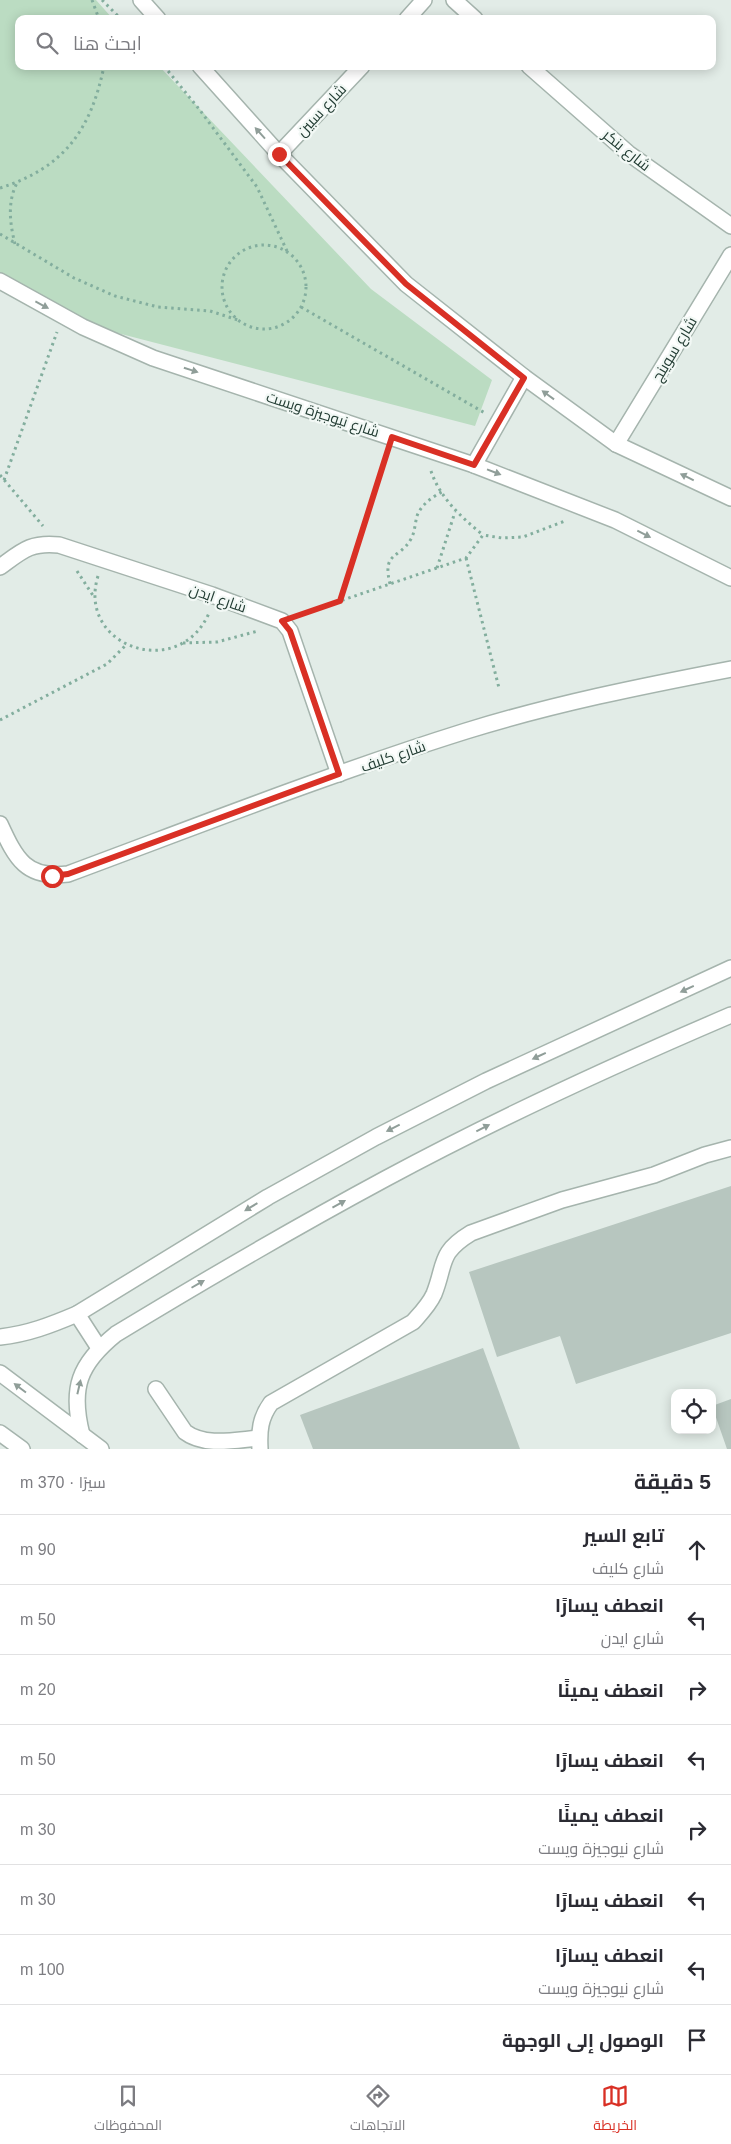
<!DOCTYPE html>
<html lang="ar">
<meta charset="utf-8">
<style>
body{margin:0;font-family:Arial,Cairo,sans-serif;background:#f7f7f7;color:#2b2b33;direction:rtl}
.controls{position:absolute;right:15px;bottom:15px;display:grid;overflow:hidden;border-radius:10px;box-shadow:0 2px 12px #0003}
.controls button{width:45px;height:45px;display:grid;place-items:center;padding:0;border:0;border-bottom:1px solid #e1e1e2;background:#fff;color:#2b2b33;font:25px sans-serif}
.stop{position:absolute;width:15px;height:15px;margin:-11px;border:4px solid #d93025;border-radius:50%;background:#fff}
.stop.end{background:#d93025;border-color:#fff;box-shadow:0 1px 5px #0008}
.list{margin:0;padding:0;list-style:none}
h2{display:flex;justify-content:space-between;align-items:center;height:65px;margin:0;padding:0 20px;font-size:21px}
h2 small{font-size:16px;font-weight:400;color:#7c7c81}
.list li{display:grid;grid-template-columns:32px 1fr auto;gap:15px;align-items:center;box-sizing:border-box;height:70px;padding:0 20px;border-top:1px solid #e1e1e2}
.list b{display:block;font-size:19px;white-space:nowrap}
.list p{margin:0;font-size:16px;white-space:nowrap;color:#7c7c81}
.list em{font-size:16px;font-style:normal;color:#7c7c81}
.icon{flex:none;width:28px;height:28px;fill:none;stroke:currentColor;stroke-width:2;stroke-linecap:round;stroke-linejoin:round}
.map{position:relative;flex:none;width:731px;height:1449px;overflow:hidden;direction:ltr}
.search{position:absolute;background:#fff;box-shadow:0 2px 12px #0003;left:15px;right:15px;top:15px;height:55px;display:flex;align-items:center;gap:12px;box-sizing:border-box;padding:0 18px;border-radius:10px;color:#7c7c81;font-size:19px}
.sheet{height:625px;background:#fff}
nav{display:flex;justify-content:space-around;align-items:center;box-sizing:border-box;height:70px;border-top:1px solid #e1e1e2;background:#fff;font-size:14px;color:#7c7c81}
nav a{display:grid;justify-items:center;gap:2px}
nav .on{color:#d93025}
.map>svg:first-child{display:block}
.green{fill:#bbdcc2}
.building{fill:#b7c6bf}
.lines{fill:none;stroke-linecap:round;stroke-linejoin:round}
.minor-casing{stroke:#a5b4ad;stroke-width:18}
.path{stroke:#83ae9e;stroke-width:3;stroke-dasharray:2.5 4;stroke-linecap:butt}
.minor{stroke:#fff;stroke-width:15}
.oneway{fill:#909e99}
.route{stroke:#d93025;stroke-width:6}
.labels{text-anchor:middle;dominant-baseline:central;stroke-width:4.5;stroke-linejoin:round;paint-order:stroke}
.street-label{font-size:15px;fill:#223c33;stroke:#f2f8f5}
</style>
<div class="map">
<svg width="731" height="1449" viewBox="0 0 731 1449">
<rect width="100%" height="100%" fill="#e2ece7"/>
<!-- green -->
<path class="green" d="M 0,0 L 96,0 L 113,19 L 19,19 L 19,66 L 159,66 L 371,289 L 492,380 L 475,426 L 48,315 L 0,275 Z"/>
<!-- building -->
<g class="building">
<path d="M 731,1186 L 731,1333 L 576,1384 L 560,1336 L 497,1357 L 469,1272 Z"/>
<path d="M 483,1348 L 520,1449 L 313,1449 L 300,1415 Z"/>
<path d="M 731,1399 L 731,1449 L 727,1449 L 712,1406 Z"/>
</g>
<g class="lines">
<defs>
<g id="minor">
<path d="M 141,0 L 158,19"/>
<path d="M 454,0 L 475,19"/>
<path d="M 407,19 L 424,0"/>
<path d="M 200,66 L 279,154 L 406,284 L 524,377 L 616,444 L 731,498"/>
<path d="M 529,66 L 628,153 L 731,226"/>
<path d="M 279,154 L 362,66"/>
<path d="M 0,281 L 83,327 L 153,358 L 474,465 L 615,520 L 731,578"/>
<path d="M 616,444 L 731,255"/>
<path d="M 474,465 L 524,377"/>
<path d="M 0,567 C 22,551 30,542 59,545 L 212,595 L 282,621 L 290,631 L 339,774"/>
<path d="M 0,824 C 16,859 26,879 68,874 C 200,825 332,773 466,731 C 553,704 642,686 731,669"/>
<path d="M 77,1314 L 99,1348"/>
<path d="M 0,1337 C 28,1334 51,1325 77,1314 L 268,1197 L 376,1137 L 486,1081 L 731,968"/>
<path d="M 0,1373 L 101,1449"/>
<path d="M 156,1389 L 185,1432 C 205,1447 235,1440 259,1438"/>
<path d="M 0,1433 L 22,1449"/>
<path d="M 82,1435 C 70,1388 79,1364 116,1334 C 205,1280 294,1228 385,1179 C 498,1118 614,1065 731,1015"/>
<path d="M 260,1449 C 259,1431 260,1418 271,1403 L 413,1322 C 421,1313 429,1305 434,1294 C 446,1264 438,1253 471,1233 L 562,1200 L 654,1175 L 705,1155 L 731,1148"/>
</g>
</defs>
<!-- minor casing -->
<use href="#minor" class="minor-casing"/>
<!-- path -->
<g class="path">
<path d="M 92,0 L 99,19"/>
<path d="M 102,0 L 121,19"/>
<path d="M 164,66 L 199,109 L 257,187 L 287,251"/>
<path d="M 0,188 C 64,168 91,130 104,66"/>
<path d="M 0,234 L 74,278 L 115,296 L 158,307 L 210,311 L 238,320"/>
<path d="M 15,244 C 10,224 7,202 17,183"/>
<circle cx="264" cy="287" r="42"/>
<path d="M 301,307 L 485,413"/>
<path d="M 431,471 C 440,498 461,517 483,535"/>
<path d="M 0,475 L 43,526"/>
<path d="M 4,480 L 57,332"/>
<path d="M 466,558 L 499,688"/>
<path d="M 437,568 L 455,512"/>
<path d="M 77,571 L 94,597"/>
<path d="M 98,576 C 76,647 179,682 209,613"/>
<path d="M 390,584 C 382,551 399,560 411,539 C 415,532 415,523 417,516 C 421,505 432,497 442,492"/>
<path d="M 340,600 L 387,454"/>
<path d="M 299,615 L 466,558 L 483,535 L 502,538 L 523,537 L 565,521"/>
<path d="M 183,643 L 217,642 L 258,631"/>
<path d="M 0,720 L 107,664 L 126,645"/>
</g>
<!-- minor -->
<use href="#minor" class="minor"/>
</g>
<!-- one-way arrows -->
<defs><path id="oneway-solid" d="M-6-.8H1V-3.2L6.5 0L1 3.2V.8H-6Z" transform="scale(1.25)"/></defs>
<g class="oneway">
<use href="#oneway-solid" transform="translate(260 133) rotate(-132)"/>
<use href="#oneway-solid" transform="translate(42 305) rotate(28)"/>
<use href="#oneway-solid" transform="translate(191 370) rotate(18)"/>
<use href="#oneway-solid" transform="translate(548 395) rotate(-144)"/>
<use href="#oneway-solid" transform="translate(494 472) rotate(21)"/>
<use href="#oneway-solid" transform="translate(687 477) rotate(-154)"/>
<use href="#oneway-solid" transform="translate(644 534) rotate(27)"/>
<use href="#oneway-solid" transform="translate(687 989) rotate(155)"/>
<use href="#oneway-solid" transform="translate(539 1056) rotate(155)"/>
<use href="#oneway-solid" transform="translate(393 1128) rotate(153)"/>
<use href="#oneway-solid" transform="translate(483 1128) rotate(-27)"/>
<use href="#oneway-solid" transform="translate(339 1204) rotate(-29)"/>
<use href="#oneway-solid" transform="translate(251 1207) rotate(149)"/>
<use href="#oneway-solid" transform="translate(198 1284) rotate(-30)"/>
<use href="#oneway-solid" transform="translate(79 1387) rotate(-77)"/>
<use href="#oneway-solid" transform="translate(20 1388) rotate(-143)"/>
</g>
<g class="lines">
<!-- route -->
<path class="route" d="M 52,876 L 68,874 L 339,774 L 290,631 L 282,621 L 340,601 L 392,437 L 474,465 L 524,378 L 406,284 L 279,154"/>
</g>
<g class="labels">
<!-- street labels -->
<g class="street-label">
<text transform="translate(321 110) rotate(-47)">شارع سبين</text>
<text transform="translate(627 150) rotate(39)">شارع بنكر</text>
<text transform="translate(674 349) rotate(-59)">شارع سوينج</text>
<text transform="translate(323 414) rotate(18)">شارع نيوجيزة ويست</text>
<text transform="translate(218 598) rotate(19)">شارع ايدن</text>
<text transform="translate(393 756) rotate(-19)">شارع كليف</text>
</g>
</g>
</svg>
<div class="controls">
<button><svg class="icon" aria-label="locate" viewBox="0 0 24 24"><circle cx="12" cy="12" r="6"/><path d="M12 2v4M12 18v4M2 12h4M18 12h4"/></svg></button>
</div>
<div class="stop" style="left:52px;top:876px"></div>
<div class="stop end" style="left:279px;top:154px"></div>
<div class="search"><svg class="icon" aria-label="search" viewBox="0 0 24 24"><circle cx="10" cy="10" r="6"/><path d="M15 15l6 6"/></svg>ابحث هنا</div>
</div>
<section class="sheet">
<h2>5 دقيقة<small>سيرًا · 370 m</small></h2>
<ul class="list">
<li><svg class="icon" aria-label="ahead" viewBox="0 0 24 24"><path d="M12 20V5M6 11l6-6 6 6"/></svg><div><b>تابع السير</b><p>شارع كليف</p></div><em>90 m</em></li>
<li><svg class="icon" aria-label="left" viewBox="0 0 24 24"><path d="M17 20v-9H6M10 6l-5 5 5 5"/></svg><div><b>انعطف يسارًا</b><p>شارع ايدن</p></div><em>50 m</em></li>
<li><svg class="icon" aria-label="right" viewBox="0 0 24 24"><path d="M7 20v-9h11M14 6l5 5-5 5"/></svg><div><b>انعطف يمينًا</b></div><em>20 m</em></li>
<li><svg class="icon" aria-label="left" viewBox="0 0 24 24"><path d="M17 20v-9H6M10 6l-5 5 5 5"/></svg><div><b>انعطف يسارًا</b></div><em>50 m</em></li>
<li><svg class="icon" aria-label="right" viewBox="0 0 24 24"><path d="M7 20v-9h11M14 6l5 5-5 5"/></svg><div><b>انعطف يمينًا</b><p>شارع نيوجيزة ويست</p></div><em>30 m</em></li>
<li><svg class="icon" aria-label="left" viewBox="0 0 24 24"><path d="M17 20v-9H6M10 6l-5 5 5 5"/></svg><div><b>انعطف يسارًا</b></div><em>30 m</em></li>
<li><svg class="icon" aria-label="left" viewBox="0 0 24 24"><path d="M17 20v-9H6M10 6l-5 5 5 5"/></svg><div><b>انعطف يسارًا</b><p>شارع نيوجيزة ويست</p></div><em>100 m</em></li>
<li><svg class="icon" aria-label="arrive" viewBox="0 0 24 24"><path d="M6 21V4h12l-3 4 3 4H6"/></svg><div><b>الوصول إلى الوجهة</b></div></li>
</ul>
</section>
<nav>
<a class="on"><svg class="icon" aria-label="map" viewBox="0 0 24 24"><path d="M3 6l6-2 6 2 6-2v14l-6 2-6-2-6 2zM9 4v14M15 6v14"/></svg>الخريطة</a>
<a><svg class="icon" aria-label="directions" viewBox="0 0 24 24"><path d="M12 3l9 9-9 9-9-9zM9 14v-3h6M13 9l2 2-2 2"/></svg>الاتجاهات</a>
<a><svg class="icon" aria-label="saved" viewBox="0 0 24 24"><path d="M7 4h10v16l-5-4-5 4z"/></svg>المحفوظات</a>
</nav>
